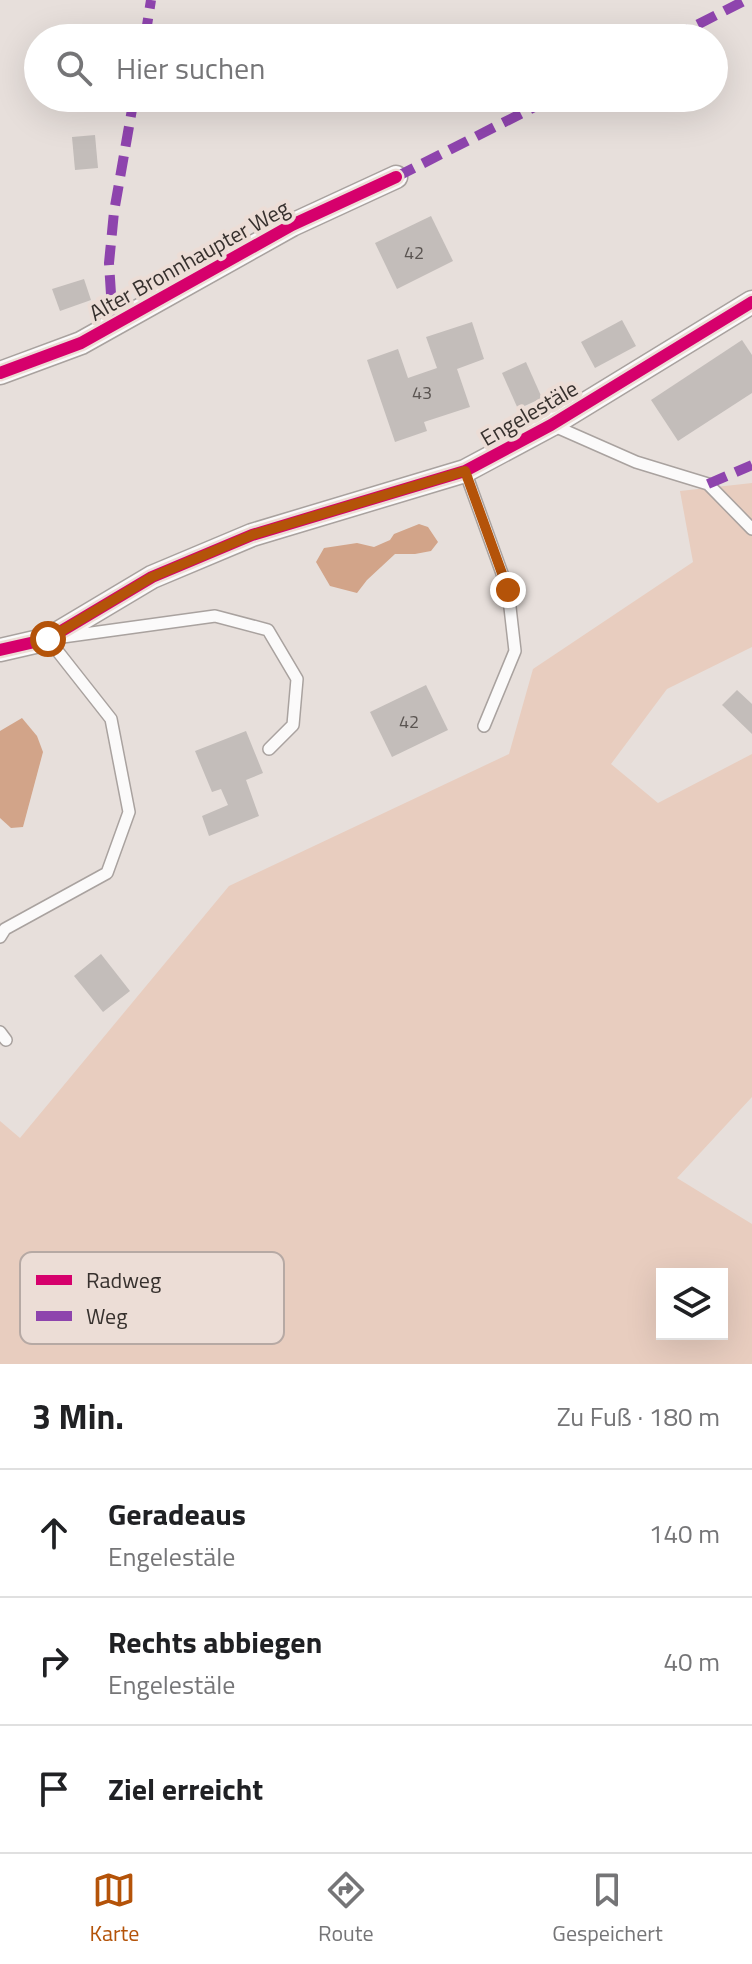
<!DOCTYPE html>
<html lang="de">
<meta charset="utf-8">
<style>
body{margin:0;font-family:"Titillium Web",sans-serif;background:#f6f6f6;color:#202124}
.controls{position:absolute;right:24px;bottom:24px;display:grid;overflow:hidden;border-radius:0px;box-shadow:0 8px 32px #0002}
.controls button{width:72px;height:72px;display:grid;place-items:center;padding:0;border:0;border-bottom:2px solid #e0e0e0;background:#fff;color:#202124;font:40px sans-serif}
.stop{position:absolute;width:24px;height:24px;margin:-18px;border:6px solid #b45309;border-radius:50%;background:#fff}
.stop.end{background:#b45309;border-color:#fff;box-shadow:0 2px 8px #0008}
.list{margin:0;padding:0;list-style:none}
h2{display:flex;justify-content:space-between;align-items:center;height:104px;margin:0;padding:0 32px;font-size:34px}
h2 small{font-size:26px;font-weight:400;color:#757577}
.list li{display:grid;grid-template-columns:52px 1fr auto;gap:24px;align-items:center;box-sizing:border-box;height:128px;padding:0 32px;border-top:2px solid #e0e0e0}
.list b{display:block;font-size:30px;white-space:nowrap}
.list p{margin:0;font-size:26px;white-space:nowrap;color:#757577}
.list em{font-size:26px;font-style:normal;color:#757577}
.icon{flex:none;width:44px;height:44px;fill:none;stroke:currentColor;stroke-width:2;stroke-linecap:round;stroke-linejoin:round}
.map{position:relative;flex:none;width:752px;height:1364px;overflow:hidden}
.search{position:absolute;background:#fff;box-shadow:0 8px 32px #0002;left:24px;right:24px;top:24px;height:88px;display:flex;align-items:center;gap:20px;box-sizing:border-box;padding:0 28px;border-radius:44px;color:#757577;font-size:30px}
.sheet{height:488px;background:#fff}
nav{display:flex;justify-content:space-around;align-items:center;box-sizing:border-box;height:112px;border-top:2px solid #e0e0e0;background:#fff;font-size:22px;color:#757577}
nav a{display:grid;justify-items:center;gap:4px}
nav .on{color:#b45309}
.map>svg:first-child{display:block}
.green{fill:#e8cdbf;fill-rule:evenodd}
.water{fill:#d2a489}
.building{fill:#c3bdba}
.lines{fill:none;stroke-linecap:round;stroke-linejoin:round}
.lane-casing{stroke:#a9a29f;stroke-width:14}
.street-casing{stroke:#a9a29f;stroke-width:25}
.lane{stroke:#fbfafa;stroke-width:11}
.street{stroke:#fbfafa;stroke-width:22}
.quiet{stroke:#8e44ad;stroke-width:10;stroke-dasharray:20 10;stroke-linecap:butt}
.cycleway-casing{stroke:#ecddd6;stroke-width:17}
.cycleway{stroke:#d6006c;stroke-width:12}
.route{stroke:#b45309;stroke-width:10}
.labels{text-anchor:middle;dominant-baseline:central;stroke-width:8;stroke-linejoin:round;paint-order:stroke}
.number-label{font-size:18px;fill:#5a5451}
.street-label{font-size:22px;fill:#37312e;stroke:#ecddd6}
.key{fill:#ecddd6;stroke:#b6a9a4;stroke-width:2}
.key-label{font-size:22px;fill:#37312e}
</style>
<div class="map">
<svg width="752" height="1364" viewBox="0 0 752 1364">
<rect width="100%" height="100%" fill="#e7dfdb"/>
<!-- green -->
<path class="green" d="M 752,483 L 752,647 L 667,689 L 611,764 L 658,803 L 752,754 L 752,1097 L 677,1178 L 752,1224 L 752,1364 L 0,1364 L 0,1121 L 20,1138 L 229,886 L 509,754 L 533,669 L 693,562 L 680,491 ZM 662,1274 L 722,1274 L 722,1334 L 662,1334 Z"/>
<!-- water -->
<g class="water">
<path d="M 419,524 L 428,527 L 438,542 L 431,551 L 415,554 L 395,554 L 367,580 L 357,593 L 330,586 L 316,562 L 324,548 L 357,543 L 374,547 L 390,540 L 394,534 Z"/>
<path d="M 22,718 L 37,736 L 43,752 L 23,827 L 11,828 L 0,818 L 0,731 Z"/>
</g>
<!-- building -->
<g class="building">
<path d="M 95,135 L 98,168 L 75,170 L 72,137 Z"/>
<path d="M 431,216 L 453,261 L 397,289 L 375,243 Z"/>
<path d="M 84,279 L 91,300 L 60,311 L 52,289 Z"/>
<path d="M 622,320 L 636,346 L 595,368 L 581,342 Z"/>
<path d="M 472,322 L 484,359 L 457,369 L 470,407 L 424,422 L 427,431 L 395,442 L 367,360 L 398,349 L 408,378 L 437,368 L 426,337 Z"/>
<path d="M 742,340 L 752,355 L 752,393 L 678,441 L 651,400 Z"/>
<path d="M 526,362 L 542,398 L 518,409 L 502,373 Z"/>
<path d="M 426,685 L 448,730 L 392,757 L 370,712 Z"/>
<path d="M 737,690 L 752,704 L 752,734 L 722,705 Z"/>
<path d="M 246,731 L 263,773 L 246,780 L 259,816 L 209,836 L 202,816 L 228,805 L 221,789 L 212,792 L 195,751 Z"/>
<path d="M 101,954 L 130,991 L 103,1012 L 74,976 Z"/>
</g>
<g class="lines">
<defs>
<g id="lane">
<path d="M 552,425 L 636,462 L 708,484 L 752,529"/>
<path d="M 465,471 L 508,590 L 515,651 L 484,726"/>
<path d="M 0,937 L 5,929 L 107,873 L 129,812 L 111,719 L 48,639 L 215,616 L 268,630 L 297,679 L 293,725 L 269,749"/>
<path d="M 0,1032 L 6,1040"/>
</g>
<g id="street">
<path d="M 0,373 L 81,343 L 292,225 L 396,177"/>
<path d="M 0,650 L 48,639 L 152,577 L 252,535 L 465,471 L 551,425 L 752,302"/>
</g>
</defs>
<!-- lane casing -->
<use href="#lane" class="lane-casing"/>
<!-- street casing -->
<use href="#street" class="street-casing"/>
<!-- lane -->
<use href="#lane" class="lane"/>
<!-- street -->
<use href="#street" class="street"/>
<!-- quiet -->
<g class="quiet">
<path d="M 145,38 L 151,0"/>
<path d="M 671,38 L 746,0"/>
<path d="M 396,177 L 552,98"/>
<path d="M 113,325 L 109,263 L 114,212 L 134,98"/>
<path d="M 708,484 L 752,465"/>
</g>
<defs>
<g id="cycleway">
<path d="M 0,373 L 81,343 L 292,225 L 396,177"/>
<path d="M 0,650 L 48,639 L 152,577 L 252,535 L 465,471 L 551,425 L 752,302"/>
</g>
</defs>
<!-- cycleway casing -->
<use href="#cycleway" class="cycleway-casing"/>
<!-- cycleway -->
<use href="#cycleway" class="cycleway"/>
</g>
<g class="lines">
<!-- route -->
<path class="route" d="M 48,639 L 152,577 L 252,535 L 465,471 L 508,590"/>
</g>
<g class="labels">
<!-- number labels -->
<g class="number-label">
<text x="414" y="252">42</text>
<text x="422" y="392">43</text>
<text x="409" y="721">42</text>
</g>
<!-- street labels -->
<g class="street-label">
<text transform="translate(189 260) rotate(-29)">Alter Bronnhaupter Weg</text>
<text transform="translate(529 413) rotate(-30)">Engelestäle</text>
</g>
</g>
<!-- legend -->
<rect x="20" y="1252" width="264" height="92" rx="12" class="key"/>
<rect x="36" y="1275" width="36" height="10" fill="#d6006c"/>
<rect x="36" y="1311" width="36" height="10" fill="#8e44ad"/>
<g class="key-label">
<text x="86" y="1288">Radweg</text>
<text x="86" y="1324">Weg</text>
</g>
</svg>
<div class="controls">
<button><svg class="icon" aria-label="layers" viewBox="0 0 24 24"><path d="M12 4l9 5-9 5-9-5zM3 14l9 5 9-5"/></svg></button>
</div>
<div class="stop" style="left:48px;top:639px"></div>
<div class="stop end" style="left:508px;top:590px"></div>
<div class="search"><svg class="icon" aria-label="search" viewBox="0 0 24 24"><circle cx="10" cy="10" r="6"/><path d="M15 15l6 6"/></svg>Hier suchen</div>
</div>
<section class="sheet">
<h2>3 Min.<small>Zu Fuß · 180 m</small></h2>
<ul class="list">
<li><svg class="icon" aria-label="ahead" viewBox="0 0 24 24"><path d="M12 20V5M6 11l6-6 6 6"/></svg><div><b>Geradeaus</b><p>Engelestäle</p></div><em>140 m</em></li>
<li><svg class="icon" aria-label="right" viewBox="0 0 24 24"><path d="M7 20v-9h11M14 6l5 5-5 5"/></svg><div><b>Rechts abbiegen</b><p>Engelestäle</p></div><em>40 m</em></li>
<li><svg class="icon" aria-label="arrive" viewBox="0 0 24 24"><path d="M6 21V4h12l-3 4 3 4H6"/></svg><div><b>Ziel erreicht</b></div></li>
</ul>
</section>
<nav>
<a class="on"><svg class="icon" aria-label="map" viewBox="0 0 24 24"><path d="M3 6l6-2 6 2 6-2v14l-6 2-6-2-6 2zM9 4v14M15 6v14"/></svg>Karte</a>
<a><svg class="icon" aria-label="directions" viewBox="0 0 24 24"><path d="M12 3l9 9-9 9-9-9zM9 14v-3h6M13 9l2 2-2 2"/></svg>Route</a>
<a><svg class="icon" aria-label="saved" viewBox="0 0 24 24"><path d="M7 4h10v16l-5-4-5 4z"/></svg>Gespeichert</a>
</nav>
